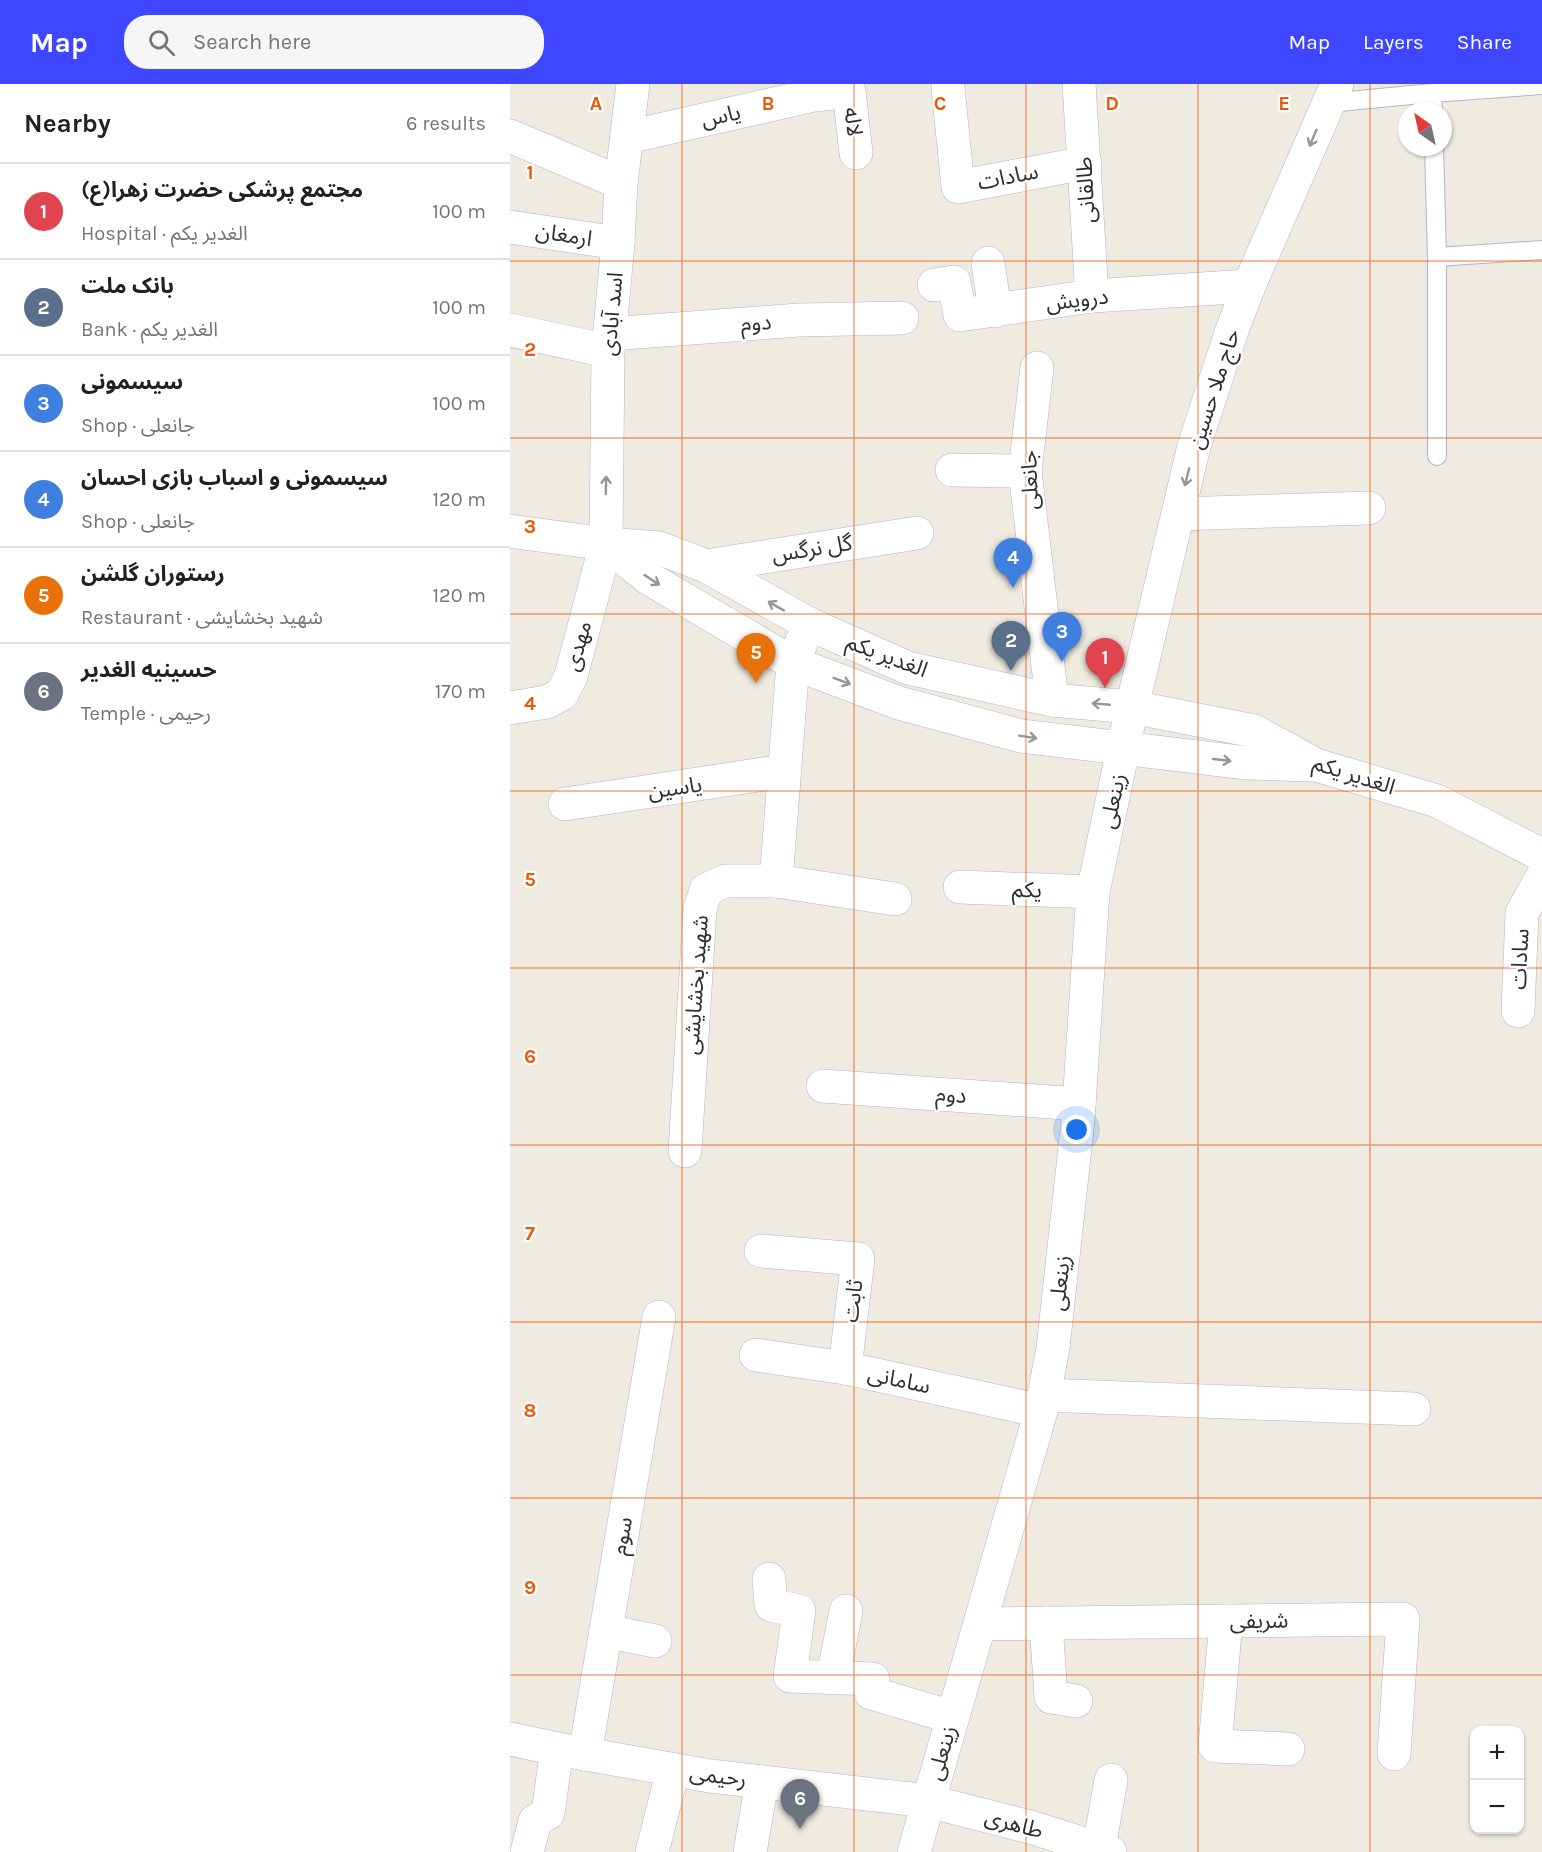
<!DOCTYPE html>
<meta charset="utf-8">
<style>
body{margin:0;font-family:Karla,"Noto Sans Arabic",sans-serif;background:#f6f6f6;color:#202124}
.controls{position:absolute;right:18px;bottom:18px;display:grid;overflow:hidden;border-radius:12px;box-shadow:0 2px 4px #0004}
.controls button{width:54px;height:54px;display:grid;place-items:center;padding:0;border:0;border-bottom:2px solid #e0e0e0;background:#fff;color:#202124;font:30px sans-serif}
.compass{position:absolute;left:888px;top:18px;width:54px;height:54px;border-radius:50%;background:#fff;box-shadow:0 2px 4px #0004;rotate:326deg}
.you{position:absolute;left:567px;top:1046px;width:21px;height:21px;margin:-15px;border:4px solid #fff;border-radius:50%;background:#1a73e8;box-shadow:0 0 0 9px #1a73e833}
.badge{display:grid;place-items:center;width:39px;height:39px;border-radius:50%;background:#3e47ff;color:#fff;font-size:20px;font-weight:700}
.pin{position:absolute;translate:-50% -50px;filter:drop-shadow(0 2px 3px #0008)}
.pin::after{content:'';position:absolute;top:32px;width:21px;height:18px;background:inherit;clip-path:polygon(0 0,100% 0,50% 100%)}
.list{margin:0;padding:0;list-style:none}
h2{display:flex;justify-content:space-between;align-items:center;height:78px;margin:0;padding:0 24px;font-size:26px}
h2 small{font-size:20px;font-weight:400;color:#757577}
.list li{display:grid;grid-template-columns:39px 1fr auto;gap:18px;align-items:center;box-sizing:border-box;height:96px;padding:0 24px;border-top:2px solid #e0e0e0}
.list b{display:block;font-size:22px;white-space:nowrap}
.list p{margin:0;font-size:20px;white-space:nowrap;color:#757577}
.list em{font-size:20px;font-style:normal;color:#757577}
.icon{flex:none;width:33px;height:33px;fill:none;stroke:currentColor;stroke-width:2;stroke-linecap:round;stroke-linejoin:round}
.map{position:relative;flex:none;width:1032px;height:1768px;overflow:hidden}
header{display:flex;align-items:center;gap:36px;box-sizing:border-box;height:84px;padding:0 30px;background:#3e47ff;color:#fff}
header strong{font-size:28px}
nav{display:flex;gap:33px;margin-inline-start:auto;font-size:21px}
.search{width:420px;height:54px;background:#f6f6f6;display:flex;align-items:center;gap:15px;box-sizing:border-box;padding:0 21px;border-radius:24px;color:#757577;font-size:22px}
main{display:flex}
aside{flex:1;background:#fff}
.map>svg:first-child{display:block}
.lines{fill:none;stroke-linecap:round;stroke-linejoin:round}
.lane-casing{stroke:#b4b4c1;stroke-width:20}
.street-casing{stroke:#b4b4c1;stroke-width:34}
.secondary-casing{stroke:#b4b4c1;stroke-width:34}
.lane{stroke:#fff;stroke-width:18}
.street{stroke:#fff;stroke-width:33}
.secondary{stroke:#fff;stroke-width:33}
.oneway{stroke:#969696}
.grid{fill:none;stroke:#e8590c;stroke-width:1.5;stroke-opacity:0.55}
.labels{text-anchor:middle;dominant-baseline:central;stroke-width:4.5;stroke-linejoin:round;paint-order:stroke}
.street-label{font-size:22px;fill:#2e2e2e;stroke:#fff}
.grid-label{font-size:20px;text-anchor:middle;font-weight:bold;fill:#e8590c;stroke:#fff;stroke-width:4.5;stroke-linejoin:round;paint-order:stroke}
</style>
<header>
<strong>Map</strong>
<div class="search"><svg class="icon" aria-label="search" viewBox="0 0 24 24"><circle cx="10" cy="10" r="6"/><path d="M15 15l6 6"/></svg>Search here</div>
<nav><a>Map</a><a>Layers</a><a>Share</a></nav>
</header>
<main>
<aside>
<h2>Nearby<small>6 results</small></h2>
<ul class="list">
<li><span class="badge" style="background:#e0444e">1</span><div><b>مجتمع پرشکی حضرت زهرا(ع)</b><p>Hospital · الغدیر یکم</p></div><em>100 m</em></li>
<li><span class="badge" style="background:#5c6f8a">2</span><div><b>بانک ملت</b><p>Bank · الغدیر یکم</p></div><em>100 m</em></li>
<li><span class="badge" style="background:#3f7fe0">3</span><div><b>سیسمونی</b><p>Shop · جانعلی</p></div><em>100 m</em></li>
<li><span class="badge" style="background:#3f7fe0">4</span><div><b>سیسمونی و اسباب بازی احسان</b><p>Shop · جانعلی</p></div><em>120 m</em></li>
<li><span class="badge" style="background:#e8710a">5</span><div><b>رستوران گلشن</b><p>Restaurant · شهید بخشایشی</p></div><em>120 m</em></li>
<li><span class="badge" style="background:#6b7280">6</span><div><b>حسینیه الغدیر</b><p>Temple · رحیمی</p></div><em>170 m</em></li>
</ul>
</aside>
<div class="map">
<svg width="1032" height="1768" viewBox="0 0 1032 1768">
<rect width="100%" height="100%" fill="#efebe0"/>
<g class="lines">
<defs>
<g id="lane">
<path d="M 922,9 L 923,27"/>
<path d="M 818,19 L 922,9 L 1032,1"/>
<path d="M 924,63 L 927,173 L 927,372"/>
<path d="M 927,173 L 1032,166"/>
</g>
<g id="street">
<path d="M 569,0 L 582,212"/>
<path d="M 438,4 L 448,103 L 575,79"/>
<path d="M 0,52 L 111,99"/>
<path d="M 118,53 L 304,11 L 339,7 L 346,69"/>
<path d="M 0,143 L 108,159"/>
<path d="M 478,179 L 485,227"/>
<path d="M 424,201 L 444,198 L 450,231 L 582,212 L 739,202"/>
<path d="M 0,246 L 98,267"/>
<path d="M 100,250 L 289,236 L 392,234"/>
<path d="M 527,284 L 515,387 L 542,616"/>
<path d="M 442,386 L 515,387"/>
<path d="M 668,430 L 859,424"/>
<path d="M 196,482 L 407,449"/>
<path d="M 0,624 L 37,618 L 52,610 L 61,592 L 96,460 L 98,267 L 108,159 L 111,99 L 123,0"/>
<path d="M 55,720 L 274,687"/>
<path d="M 266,797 L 283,579 L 299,540"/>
<path d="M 450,803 L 583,808"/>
<path d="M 1008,927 L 1012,829 L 1032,793"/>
<path d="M 313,1002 L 569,1020"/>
<path d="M 175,1067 L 190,825 L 196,806 L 215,797 L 266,797 L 385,815"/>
<path d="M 251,1167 L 348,1175 L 335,1284"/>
<path d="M 246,1271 L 335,1284 L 531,1327"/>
<path d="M 534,1311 L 904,1325"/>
<path d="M 259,1495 L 261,1521 L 289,1527 L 280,1592 L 363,1595 L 361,1609 L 442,1633"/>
<path d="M 716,1537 L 705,1662 L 778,1665"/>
<path d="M 536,1539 L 541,1613 L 566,1617"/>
<path d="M 470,1540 L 893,1535 L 884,1670"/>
<path d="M 96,1547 L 145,1557"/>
<path d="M 323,1593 L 336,1527"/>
<path d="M 0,1655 L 47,1665 L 200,1692 L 418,1717 L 520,1743 L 600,1768"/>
<path d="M 75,1670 L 149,1233"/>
<path d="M 589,1764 L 601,1696"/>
<path d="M 17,1768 L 25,1737 L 38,1729 L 47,1665"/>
<path d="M 142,1768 L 163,1686"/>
<path d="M 240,1768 L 252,1698"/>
</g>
<g id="secondary">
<path d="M 0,447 L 96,460 L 149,464 L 196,482 L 299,540 L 398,584 L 542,616 L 622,623 L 744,647 L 806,681 L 927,717 L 1032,771"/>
<path d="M 96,460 L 138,494 L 283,579 L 389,619 L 511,652 L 737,679 L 801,681"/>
<path d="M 404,1768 L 531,1327 L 543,1264 L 568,1036 L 583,808 L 622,623 L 684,362 L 722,246 L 739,202 L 827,0"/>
</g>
</defs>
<!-- lane casing -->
<use href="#lane" class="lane-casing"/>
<!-- street casing -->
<use href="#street" class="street-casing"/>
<!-- secondary casing -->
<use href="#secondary" class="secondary-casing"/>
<!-- lane -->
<use href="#lane" class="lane"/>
<!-- street -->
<use href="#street" class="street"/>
<!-- secondary -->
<use href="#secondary" class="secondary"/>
</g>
<!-- one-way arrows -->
<defs><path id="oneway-shaft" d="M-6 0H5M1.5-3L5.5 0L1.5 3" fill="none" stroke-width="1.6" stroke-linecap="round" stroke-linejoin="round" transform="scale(1.5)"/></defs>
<g class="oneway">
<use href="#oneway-shaft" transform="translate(803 54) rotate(113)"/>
<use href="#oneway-shaft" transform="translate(677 393) rotate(104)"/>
<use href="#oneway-shaft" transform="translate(96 401) rotate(-89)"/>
<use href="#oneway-shaft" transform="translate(142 496) rotate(33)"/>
<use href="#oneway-shaft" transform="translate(266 522) rotate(-151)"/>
<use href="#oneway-shaft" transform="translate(332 597) rotate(21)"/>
<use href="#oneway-shaft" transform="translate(591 620) rotate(-175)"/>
<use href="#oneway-shaft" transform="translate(518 653) rotate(9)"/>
<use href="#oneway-shaft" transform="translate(712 676) rotate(6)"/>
</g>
<!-- grid -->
<path class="grid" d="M 172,0 L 172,1768M 344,0 L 344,1768M 516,0 L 516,1768M 688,0 L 688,1768M 860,0 L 860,1768M 0,177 L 1032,177M 0,354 L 1032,354M 0,530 L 1032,530M 0,707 L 1032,707M 0,884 L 1032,884M 0,1061 L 1032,1061M 0,1238 L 1032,1238M 0,1414 L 1032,1414M 0,1591 L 1032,1591"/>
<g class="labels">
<!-- street labels -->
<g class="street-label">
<text transform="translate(211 32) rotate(-12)">یاس</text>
<text transform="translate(343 38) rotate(83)">لاله</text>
<text transform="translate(498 93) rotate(-11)">سادات</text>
<text transform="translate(576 106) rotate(-93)">طالقانی</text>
<text transform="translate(54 151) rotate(9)">ارمغان</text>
<text transform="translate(567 216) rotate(-7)">درویش</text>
<text transform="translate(102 230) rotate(-85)">اسد آبادی</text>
<text transform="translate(246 239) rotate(-4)">دوم</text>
<text transform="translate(704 305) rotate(-72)">حاج ملا حسین</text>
<text transform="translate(520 396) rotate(-92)">جانعلی</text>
<text transform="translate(302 465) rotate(-9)">گل نرگس</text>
<text transform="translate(68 562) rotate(-74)">مهدی</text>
<text transform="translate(377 572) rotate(21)">الغدیر یکم</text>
<text transform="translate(844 691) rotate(18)">الغدیر یکم</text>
<text transform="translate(165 704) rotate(-8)">یاسین</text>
<text transform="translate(603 717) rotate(-78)">زینعلی</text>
<text transform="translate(517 806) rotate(2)">یکم</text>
<text transform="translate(1010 875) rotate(-87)">سادات</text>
<text transform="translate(186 901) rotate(-86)">شهید بخشایشی</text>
<text transform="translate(441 1011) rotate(4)">دوم</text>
<text transform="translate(550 1199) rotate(-84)">زینعلی</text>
<text transform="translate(343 1217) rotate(-83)">ثابت</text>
<text transform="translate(389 1296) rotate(12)">سامانی</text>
<text transform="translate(112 1452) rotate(-80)">سوم</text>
<text transform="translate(749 1537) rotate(-1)">شریفی</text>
<text transform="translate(432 1669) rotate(-74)">زینعلی</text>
<text transform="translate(208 1692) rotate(8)">رحیمی</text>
<text transform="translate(504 1740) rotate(15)">طاهری</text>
</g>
</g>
<g class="grid-label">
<text x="86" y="26">A</text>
<text x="258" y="26">B</text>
<text x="430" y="26">C</text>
<text x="602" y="26">D</text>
<text x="774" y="26">E</text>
<text x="20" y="95">1</text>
<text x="20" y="272">2</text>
<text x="20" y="449">3</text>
<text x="20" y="626">4</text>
<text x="20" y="802">5</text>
<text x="20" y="979">6</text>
<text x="20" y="1156">7</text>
<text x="20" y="1333">8</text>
<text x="20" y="1510">9</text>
</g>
</svg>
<div class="controls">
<button>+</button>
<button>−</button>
</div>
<svg class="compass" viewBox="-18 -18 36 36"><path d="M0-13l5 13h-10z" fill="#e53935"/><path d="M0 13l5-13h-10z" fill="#757577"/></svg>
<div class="you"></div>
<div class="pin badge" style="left:595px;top:604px;background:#e0444e">1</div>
<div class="pin badge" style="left:501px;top:587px;background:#5c6f8a">2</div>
<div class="pin badge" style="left:552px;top:578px;background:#3f7fe0">3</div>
<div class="pin badge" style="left:503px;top:504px;background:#3f7fe0">4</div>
<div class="pin badge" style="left:246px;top:599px;background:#e8710a">5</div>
<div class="pin badge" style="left:290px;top:1745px;background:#6b7280">6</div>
</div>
</main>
